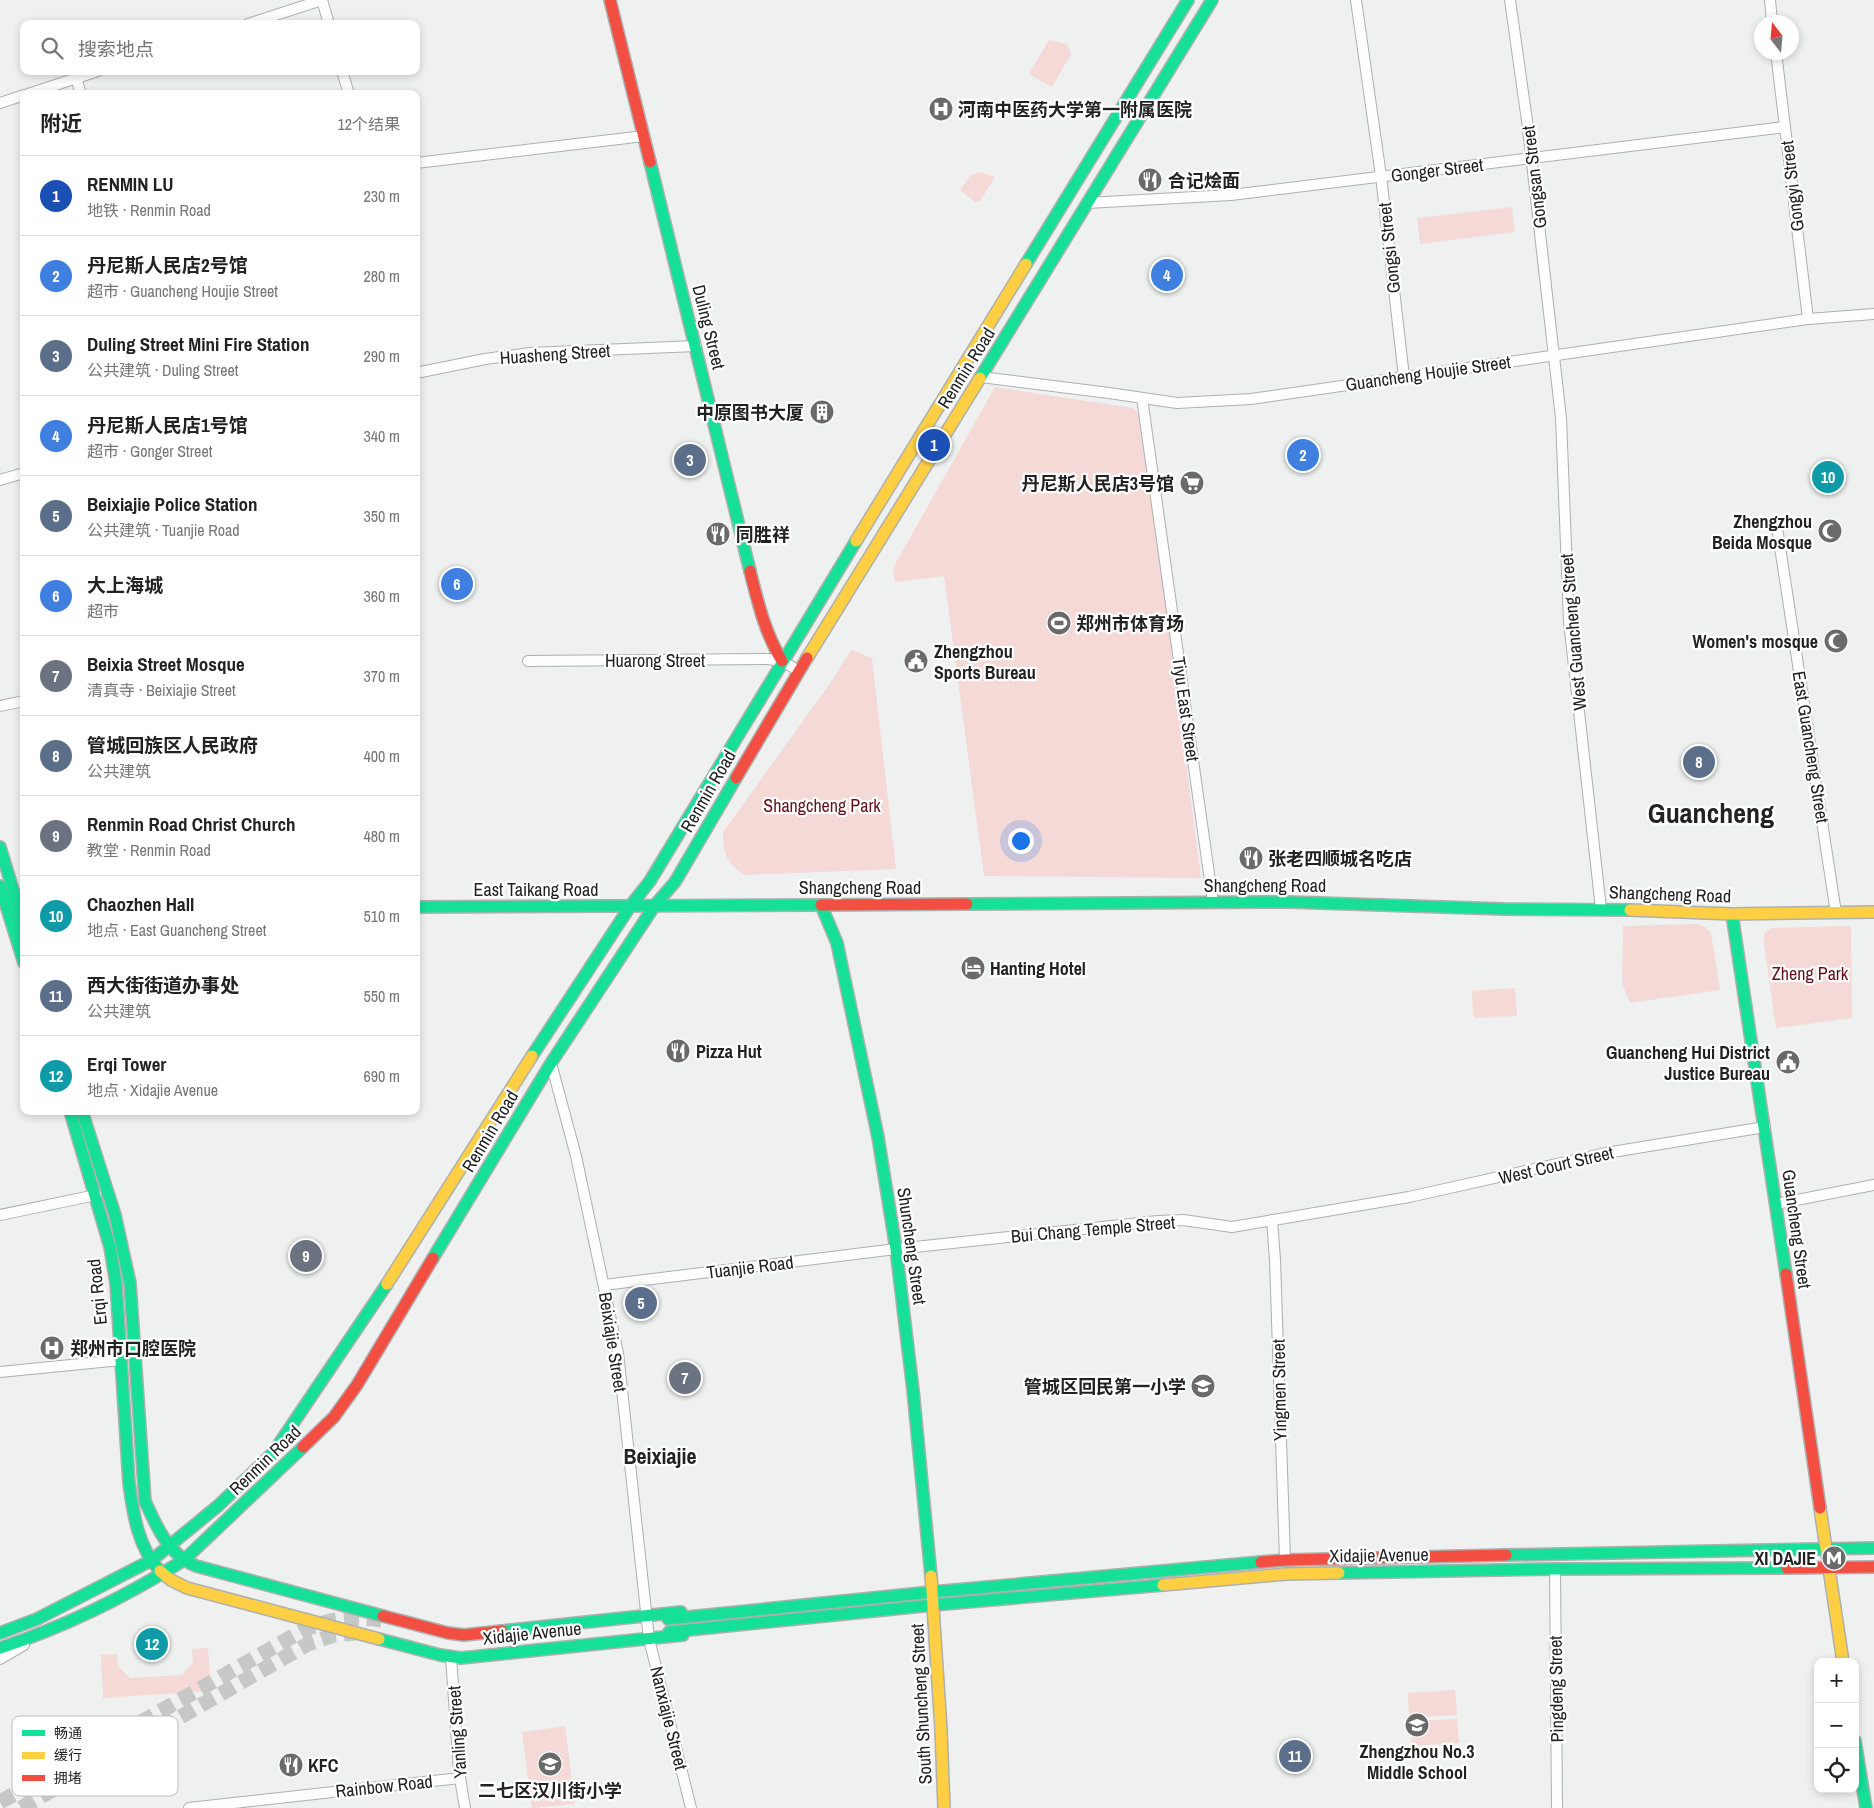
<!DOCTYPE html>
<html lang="zh">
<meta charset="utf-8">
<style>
body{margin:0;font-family:"Archivo Narrow","Noto Sans SC",sans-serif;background:#f6f6f6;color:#222}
.controls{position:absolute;right:15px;bottom:15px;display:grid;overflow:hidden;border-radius:10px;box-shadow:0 2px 8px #0003}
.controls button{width:45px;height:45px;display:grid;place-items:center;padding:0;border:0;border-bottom:1px solid #e0e0e0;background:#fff;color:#222;font:25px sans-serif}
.compass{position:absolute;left:1754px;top:15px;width:45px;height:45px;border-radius:50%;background:#fff;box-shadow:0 2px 8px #0003;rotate:344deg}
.you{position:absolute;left:1020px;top:840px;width:18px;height:18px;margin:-12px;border:4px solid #fff;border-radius:50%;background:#1a73e8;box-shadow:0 0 0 8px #1a73e833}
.badge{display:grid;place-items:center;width:32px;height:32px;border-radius:50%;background:#696a69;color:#fff;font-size:16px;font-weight:700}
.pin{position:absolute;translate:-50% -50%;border:2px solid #fff;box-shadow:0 1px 5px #0006}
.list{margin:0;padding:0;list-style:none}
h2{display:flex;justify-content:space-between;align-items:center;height:65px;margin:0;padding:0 20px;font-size:21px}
h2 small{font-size:16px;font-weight:400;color:#767676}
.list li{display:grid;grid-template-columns:32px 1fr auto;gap:15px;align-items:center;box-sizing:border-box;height:80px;padding:0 20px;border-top:1px solid #e0e0e0}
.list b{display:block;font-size:19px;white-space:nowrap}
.list p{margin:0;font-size:16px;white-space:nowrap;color:#767676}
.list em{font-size:16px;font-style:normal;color:#767676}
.icon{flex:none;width:28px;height:28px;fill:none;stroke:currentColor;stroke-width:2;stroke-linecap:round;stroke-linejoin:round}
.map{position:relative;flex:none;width:1874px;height:1808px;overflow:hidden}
.search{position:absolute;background:#fff;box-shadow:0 2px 8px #0003;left:20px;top:20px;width:400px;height:55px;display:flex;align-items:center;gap:12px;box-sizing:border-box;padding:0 18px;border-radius:10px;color:#767676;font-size:19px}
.panel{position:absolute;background:#fff;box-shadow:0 2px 8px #0003;left:20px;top:90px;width:400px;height:1025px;border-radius:10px}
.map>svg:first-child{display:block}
.green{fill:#f4d9d7}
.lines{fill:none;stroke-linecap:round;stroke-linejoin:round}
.primary-tunnel{stroke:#c6c8c7;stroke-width:15;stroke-dasharray:15 8;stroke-linecap:butt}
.street-casing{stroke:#aeb0af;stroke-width:12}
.fast-casing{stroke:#aeb0af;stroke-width:14}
.slow-casing{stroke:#aeb0af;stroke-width:14}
.jam-casing{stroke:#aeb0af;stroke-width:14}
.street{stroke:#fdfdfd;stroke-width:10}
.fast{stroke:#16e098;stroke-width:11}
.slow{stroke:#ffcf43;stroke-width:11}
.jam{stroke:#f24e42;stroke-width:11}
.labels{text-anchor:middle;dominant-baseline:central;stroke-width:4.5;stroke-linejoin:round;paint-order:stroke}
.poi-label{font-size:18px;font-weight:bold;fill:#212221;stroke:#fff;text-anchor:start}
.street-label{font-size:18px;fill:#212221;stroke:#fff}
.park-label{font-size:18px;fill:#611319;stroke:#fff}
.district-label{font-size:22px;font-weight:bold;fill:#212221;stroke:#fff}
.town-label{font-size:28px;font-weight:bold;fill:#212221;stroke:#fff}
.key{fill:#fff;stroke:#bcbdbc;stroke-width:1}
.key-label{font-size:14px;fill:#212221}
</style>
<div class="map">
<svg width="1874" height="1808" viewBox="0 0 1874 1808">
<rect width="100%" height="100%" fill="#eff1f0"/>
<!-- green -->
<g class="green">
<path d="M 1049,40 L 1067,44 L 1071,54 L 1052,87 L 1029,74 Z"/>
<path d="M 980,172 L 995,177 L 980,201 L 975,202 L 960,190 L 971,175 Z"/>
<path d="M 1512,207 L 1515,232 L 1420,244 L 1417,218 Z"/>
<path d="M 995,387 L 1133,408 L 1142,417 L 1201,878 L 984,876 L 944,576 L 895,582 L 893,568 Z"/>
<path d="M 851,650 L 872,658 L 896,869 L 744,875 C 726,862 723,854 723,832 L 829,685 Z"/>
<path d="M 1697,924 L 1705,927 L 1711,933 L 1720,990 L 1630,1003 L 1623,986 L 1622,979 L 1623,926 Z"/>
<path d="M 1851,926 L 1852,1018 L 1776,1028 L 1764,945 L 1764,933 L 1772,928 Z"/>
<path d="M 1515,988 L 1517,1016 L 1475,1018 L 1473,1015 L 1472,991 Z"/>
<path d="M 208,1648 L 211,1691 L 103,1698 L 101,1655 L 117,1654 L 118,1666 L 130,1678 L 182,1675 L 193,1663 L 192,1649 Z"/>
<path d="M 1455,1690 L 1457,1715 L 1409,1718 L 1408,1693 Z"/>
<path d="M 1457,1719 L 1459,1743 L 1412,1746 L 1410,1721 Z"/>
<path d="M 565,1726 L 575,1804 L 532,1808 L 522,1732 Z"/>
</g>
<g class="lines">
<!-- primary-tunnel -->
<g class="primary-tunnel">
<path d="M 0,1802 L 304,1630 C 333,1617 356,1616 387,1621"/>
<path d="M 21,1808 L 308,1644 L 334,1635 L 356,1633"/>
</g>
<defs>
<g id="street">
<path d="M 322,0 L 329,24"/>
<path d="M 1356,0 L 1381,176 L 1404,377"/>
<path d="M 1510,0 L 1528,128 L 1561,418 L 1569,622 L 1601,909"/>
<path d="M 1770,0 L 1772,22"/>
<path d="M 248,24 L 322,0"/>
<path d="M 1776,52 L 1808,319"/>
<path d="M 342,71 L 349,94"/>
<path d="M 76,78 L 81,94"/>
<path d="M 28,94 L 98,71"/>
<path d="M 0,103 L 24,95"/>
<path d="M 416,163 L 644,136"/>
<path d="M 1087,203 L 1231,195 L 1785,127"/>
<path d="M 416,373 L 485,359 L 530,353 L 696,346"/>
<path d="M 981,377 L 1109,393 L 1177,403 L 1251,399 L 1808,319 L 1874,314"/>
<path d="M 1142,398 L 1213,902"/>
<path d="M 0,480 L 24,473"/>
<path d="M 1776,521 L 1836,913"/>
<path d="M 528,661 L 768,659 L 782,661 L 799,671"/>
<path d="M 0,706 L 24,701"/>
<path d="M 551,1063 L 576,1156 L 618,1353 L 649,1639 L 691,1808"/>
<path d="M 1776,1204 L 1874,1185"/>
<path d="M 0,1215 L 96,1195"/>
<path d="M 1272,1220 L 1275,1260 L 1285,1560"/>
<path d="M 604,1285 L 896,1249 L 1158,1221 L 1183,1220 L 1232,1227 L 1409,1197 L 1606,1153 L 1765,1127"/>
<path d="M 0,1372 L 121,1360"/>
<path d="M 1555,1569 L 1557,1808"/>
<path d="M 451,1657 L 459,1772 L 465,1808"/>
<path d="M 0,1659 L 24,1645"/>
<path d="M 189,1808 L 460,1778"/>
</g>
<g id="fast">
<path d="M 650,162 L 750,571"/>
<path d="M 1026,264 L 1188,0"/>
<path d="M 980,378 L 1212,0"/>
<path d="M 0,847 L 24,926"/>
<path d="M 0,886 L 24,963"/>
<path d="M 967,904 L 1288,902 L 1504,909 L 1630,910"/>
<path d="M 821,905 L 837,943 L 878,1137 L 896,1249 L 913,1390 L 931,1576"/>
<path d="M 416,907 L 821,905"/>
<path d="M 1732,914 L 1786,1274"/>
<path d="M 532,1056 L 631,905 L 650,881 L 856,541"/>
<path d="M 70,1111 L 110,1247 L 116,1283 L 129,1483 C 133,1513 138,1548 160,1571"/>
<path d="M 82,1111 L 115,1215 L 130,1283 L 145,1501 C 156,1526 169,1555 196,1566 L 383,1616"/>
<path d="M 433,1258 L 551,1063 L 655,905 L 675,882 L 736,778"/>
<path d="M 1506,1555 L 1874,1548"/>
<path d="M 1339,1573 L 1555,1569 L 1787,1568"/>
<path d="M 668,1619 L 932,1592 L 1261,1562"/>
<path d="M 502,1631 L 681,1612"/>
<path d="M 669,1632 L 933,1605 L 1163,1585"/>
<path d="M 0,1633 L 37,1619 L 152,1560 L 219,1505 L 273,1453 L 387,1284"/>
<path d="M 379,1639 L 440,1655 L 461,1658 L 683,1635"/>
<path d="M 0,1648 C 64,1627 127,1596 184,1560 L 303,1447"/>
<path d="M 1855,1741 L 1866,1808"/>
</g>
<g id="slow">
<path d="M 856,541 L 1026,264"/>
<path d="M 807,658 L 980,378"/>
<path d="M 1630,910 L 1732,914 L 1874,912"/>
<path d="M 387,1284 L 532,1056"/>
<path d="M 1820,1508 L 1843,1662"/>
<path d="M 160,1571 L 171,1580 L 187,1588 L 379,1639"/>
<path d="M 931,1576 L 941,1729 L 944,1808"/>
<path d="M 1163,1585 L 1286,1574 L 1339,1573"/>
</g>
<g id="jam">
<path d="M 610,0 L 650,162"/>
<path d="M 750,571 C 758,603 765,633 782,661"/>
<path d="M 736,778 L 807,658"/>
<path d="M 821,905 L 967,904"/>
<path d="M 1786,1274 L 1820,1508"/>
<path d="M 303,1447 L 334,1417 L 357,1385 L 433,1258"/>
<path d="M 1261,1562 L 1285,1560 L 1506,1555"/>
<path d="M 1787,1568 L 1874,1567"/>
<path d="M 383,1616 L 448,1633 L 464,1635 L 502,1631"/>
</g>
</defs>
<!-- street casing -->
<use href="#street" class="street-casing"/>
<!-- fast casing -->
<use href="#fast" class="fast-casing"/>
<!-- slow casing -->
<use href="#slow" class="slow-casing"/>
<!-- jam casing -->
<use href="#jam" class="jam-casing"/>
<!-- street -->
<use href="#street" class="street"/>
<!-- fast -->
<use href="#fast" class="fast"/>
<!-- slow -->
<use href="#slow" class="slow"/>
<!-- jam -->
<use href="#jam" class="jam"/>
</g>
<!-- icons -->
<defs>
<symbol id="hospital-disc" viewBox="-11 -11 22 22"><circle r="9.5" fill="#696a69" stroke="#fff"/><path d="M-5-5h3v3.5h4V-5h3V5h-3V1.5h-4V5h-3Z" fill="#fff"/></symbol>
<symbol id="restaurant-disc" viewBox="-11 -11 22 22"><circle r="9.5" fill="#696a69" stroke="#fff"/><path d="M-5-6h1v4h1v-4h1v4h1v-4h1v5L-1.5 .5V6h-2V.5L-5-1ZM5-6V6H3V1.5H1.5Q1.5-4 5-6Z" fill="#fff"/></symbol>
<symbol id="building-disc" viewBox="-11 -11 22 22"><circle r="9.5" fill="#696a69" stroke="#fff"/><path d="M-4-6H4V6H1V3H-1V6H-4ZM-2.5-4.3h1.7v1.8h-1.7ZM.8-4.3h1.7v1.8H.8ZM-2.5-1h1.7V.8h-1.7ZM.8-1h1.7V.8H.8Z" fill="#fff"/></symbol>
<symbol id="supermarket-disc" viewBox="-11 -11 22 22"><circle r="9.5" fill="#696a69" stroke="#fff"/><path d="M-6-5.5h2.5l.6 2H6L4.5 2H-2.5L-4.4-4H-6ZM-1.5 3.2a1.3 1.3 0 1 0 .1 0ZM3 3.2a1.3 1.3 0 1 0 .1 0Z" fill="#fff"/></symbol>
<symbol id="mosque-disc" viewBox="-11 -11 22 22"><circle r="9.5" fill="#696a69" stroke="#fff"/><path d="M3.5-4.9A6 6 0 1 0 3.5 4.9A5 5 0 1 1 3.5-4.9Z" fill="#fff"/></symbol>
<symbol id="stadium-disc" viewBox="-11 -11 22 22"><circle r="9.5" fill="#696a69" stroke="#fff"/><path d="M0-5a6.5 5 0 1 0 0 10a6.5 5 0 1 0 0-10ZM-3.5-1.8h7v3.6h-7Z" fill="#fff"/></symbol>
<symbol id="civic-disc" viewBox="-11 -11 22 22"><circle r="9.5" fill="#696a69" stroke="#fff"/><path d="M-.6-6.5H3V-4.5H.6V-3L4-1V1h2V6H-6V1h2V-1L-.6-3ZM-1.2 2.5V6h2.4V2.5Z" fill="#fff"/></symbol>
<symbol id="hotel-disc" viewBox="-11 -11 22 22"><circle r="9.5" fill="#696a69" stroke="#fff"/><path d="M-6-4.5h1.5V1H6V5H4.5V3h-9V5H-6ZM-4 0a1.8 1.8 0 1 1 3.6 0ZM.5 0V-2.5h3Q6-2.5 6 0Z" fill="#fff"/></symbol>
<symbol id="school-disc" viewBox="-11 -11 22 22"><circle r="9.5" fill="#696a69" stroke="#fff"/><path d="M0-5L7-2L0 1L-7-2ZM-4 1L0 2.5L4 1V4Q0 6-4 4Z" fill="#fff"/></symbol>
<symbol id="metro-disc" viewBox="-11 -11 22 22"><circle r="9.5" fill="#696a69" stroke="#fff"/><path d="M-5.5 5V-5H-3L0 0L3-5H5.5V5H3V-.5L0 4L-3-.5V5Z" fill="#fff"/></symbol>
</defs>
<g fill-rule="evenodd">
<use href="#hospital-disc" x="927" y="95" width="28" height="28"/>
<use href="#restaurant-disc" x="1136" y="166" width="28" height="28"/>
<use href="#building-disc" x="808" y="398" width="28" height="28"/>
<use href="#supermarket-disc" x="1178" y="469" width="28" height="28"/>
<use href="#mosque-disc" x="1816" y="517" width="28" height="28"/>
<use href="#restaurant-disc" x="704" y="520" width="28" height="28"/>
<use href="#stadium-disc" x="1045" y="609" width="28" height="28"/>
<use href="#mosque-disc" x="1822" y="627" width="28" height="28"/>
<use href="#civic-disc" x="902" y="647" width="28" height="28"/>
<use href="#restaurant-disc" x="1237" y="844" width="28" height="28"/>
<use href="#hotel-disc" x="959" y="954" width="28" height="28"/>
<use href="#restaurant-disc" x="664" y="1037" width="28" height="28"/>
<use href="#civic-disc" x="1774" y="1048" width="28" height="28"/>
<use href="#hospital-disc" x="38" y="1334" width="28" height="28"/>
<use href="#school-disc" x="1189" y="1372" width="28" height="28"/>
<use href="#metro-disc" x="1820" y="1544" width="28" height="28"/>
<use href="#school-disc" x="1403" y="1711" width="28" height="28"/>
<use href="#school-disc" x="536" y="1750" width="28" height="28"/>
<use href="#restaurant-disc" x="277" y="1751" width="28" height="28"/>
</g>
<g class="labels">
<!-- poi labels -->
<g class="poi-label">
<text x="958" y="109">河南中医药大学第一附属医院</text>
<text x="1168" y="180">合记烩面</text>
<text x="804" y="412" text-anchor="end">中原图书大厦</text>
<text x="1174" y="483" text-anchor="end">丹尼斯人民店3号馆</text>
<text x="1812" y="521" text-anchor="end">Zhengzhou<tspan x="1812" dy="21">Beida Mosque</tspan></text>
<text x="736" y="534">同胜祥</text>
<text x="1076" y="623">郑州市体育场</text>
<text x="1818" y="641" text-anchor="end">Women's mosque</text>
<text x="934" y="651">Zhengzhou<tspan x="934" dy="21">Sports Bureau</tspan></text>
<text x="1268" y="858">张老四顺城名吃店</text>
<text x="990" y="968">Hanting Hotel</text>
<text x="696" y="1051">Pizza Hut</text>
<text x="1770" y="1052" text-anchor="end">Guancheng Hui District<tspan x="1770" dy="21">Justice Bureau</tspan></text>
<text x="70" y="1348">郑州市口腔医院</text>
<text x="1186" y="1386" text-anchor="end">管城区回民第一小学</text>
<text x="1816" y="1558" text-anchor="end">XI DAJIE</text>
<text x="1417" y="1751" text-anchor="middle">Zhengzhou No.3<tspan x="1417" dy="21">Middle School</tspan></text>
<text x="308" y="1765">KFC</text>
<text x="550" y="1790" text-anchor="middle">二七区汉川街小学</text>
</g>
<!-- street labels -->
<g class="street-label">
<text transform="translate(1437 170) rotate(-7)">Gonger Street</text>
<text transform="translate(1534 177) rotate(-97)">Gongsan Street</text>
<text transform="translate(1792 186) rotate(-97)">Gongyi Street</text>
<text transform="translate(1389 248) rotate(-96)">Gongsi Street</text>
<text transform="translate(709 327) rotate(76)">Duling Street</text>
<text transform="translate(555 354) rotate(-4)">Huasheng Street</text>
<text transform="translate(966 368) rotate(-58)">Renmin Road</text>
<text transform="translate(1428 373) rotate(-8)">Guancheng Houjie Street</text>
<text transform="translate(1573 632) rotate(-95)">West Guancheng Street</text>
<text x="655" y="660">Huarong Street</text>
<text transform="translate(1186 709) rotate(82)">Tiyu East Street</text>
<text transform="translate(1811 747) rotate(81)">East Guancheng Street</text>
<text transform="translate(708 791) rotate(-60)">Renmin Road</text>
<text x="1265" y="885">Shangcheng Road</text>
<text x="860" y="887">Shangcheng Road</text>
<text x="536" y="889">East Taikang Road</text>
<text transform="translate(1670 894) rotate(2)">Shangcheng Road</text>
<text transform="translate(490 1131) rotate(-59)">Renmin Road</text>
<text transform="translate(1556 1165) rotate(-13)">West Court Street</text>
<text transform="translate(1093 1229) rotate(-5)">Bui Chang Temple Street</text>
<text transform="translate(1797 1229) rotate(82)">Guancheng Street</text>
<text transform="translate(912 1246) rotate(82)">Shuncheng Street</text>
<text transform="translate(750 1267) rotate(-7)">Tuanjie Road</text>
<text transform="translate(97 1292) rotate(-96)">Erqi Road</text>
<text transform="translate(613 1342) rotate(81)">Beixiajie Street</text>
<text transform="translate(1279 1390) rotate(-91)">Yingmen Street</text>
<text transform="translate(265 1460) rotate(-44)">Renmin Road</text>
<text transform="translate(1379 1555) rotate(-1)">Xidajie Avenue</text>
<text transform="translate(532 1633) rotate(-6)">Xidajie Avenue</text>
<text transform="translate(1556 1689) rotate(-91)">Pingdeng Street</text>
<text transform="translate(921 1704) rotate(-93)">South Shuncheng Street</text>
<text transform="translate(669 1718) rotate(76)">Nanxiajie Street</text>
<text transform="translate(457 1732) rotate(-94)">Yanling Street</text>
<text transform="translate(384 1786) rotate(-6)">Rainbow Road</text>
</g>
<!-- park labels -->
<g class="park-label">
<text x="822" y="805">Shangcheng Park</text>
<text x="1810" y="973">Zheng Park</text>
</g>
<!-- district labels -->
<g class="district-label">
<text x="660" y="1456">Beixiajie</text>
</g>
<!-- town labels -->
<g class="town-label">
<text x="1711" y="813">Guancheng</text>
</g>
</g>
<!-- legend -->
<rect x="12" y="1716" width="166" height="80" rx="8" class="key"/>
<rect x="22" y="1730" width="23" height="6" fill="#16e098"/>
<rect x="22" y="1752" width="23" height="7" fill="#ffcf43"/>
<rect x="22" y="1775" width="23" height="6" fill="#f24e42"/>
<g class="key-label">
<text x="54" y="1738">畅通</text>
<text x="54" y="1760">缓行</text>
<text x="54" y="1783">拥堵</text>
</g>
</svg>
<div class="controls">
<button>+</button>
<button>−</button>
<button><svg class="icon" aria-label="locate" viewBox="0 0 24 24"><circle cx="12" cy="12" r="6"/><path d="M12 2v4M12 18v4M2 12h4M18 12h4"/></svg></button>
</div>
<svg class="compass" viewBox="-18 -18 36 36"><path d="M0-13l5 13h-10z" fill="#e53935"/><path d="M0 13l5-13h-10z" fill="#767676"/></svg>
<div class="you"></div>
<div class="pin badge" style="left:934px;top:445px;background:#1a4fb4">1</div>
<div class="pin badge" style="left:1303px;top:455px;background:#3f7fe0">2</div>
<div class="pin badge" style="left:690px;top:460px;background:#5c6f8a">3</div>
<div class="pin badge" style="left:1167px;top:275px;background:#3f7fe0">4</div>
<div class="pin badge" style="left:641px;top:1303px;background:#5c6f8a">5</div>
<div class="pin badge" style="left:457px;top:584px;background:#3f7fe0">6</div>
<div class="pin badge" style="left:685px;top:1378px;background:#6b7280">7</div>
<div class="pin badge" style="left:1699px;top:762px;background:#5c6f8a">8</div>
<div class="pin badge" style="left:306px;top:1256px;background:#6b7280">9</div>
<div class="pin badge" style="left:1828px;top:477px;background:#0f9aa8">10</div>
<div class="pin badge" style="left:1295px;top:1756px;background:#5c6f8a">11</div>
<div class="pin badge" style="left:152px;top:1644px;background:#0f9aa8">12</div>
<div class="search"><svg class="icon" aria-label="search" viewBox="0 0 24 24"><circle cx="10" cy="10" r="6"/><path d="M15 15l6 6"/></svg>搜索地点</div>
<section class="panel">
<h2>附近<small>12个结果</small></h2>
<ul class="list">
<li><span class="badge" style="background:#1a4fb4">1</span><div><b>RENMIN LU</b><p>地铁 · Renmin Road</p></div><em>230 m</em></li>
<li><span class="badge" style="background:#3f7fe0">2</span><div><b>丹尼斯人民店2号馆</b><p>超市 · Guancheng Houjie Street</p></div><em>280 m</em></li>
<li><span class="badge" style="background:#5c6f8a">3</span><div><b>Duling Street Mini Fire Station</b><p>公共建筑 · Duling Street</p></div><em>290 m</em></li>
<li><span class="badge" style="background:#3f7fe0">4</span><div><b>丹尼斯人民店1号馆</b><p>超市 · Gonger Street</p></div><em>340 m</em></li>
<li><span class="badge" style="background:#5c6f8a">5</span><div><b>Beixiajie Police Station</b><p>公共建筑 · Tuanjie Road</p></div><em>350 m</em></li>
<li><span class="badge" style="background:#3f7fe0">6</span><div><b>大上海城</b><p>超市</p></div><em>360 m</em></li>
<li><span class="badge" style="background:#6b7280">7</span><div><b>Beixia Street Mosque</b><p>清真寺 · Beixiajie Street</p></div><em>370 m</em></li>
<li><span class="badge" style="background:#5c6f8a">8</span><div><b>管城回族区人民政府</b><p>公共建筑</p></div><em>400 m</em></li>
<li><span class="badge" style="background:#6b7280">9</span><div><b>Renmin Road Christ Church</b><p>教堂 · Renmin Road</p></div><em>480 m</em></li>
<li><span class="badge" style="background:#0f9aa8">10</span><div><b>Chaozhen Hall</b><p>地点 · East Guancheng Street</p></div><em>510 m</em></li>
<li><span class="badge" style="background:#5c6f8a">11</span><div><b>西大街街道办事处</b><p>公共建筑</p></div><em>550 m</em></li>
<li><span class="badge" style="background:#0f9aa8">12</span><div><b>Erqi Tower</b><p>地点 · Xidajie Avenue</p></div><em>690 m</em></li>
</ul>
</section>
</div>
